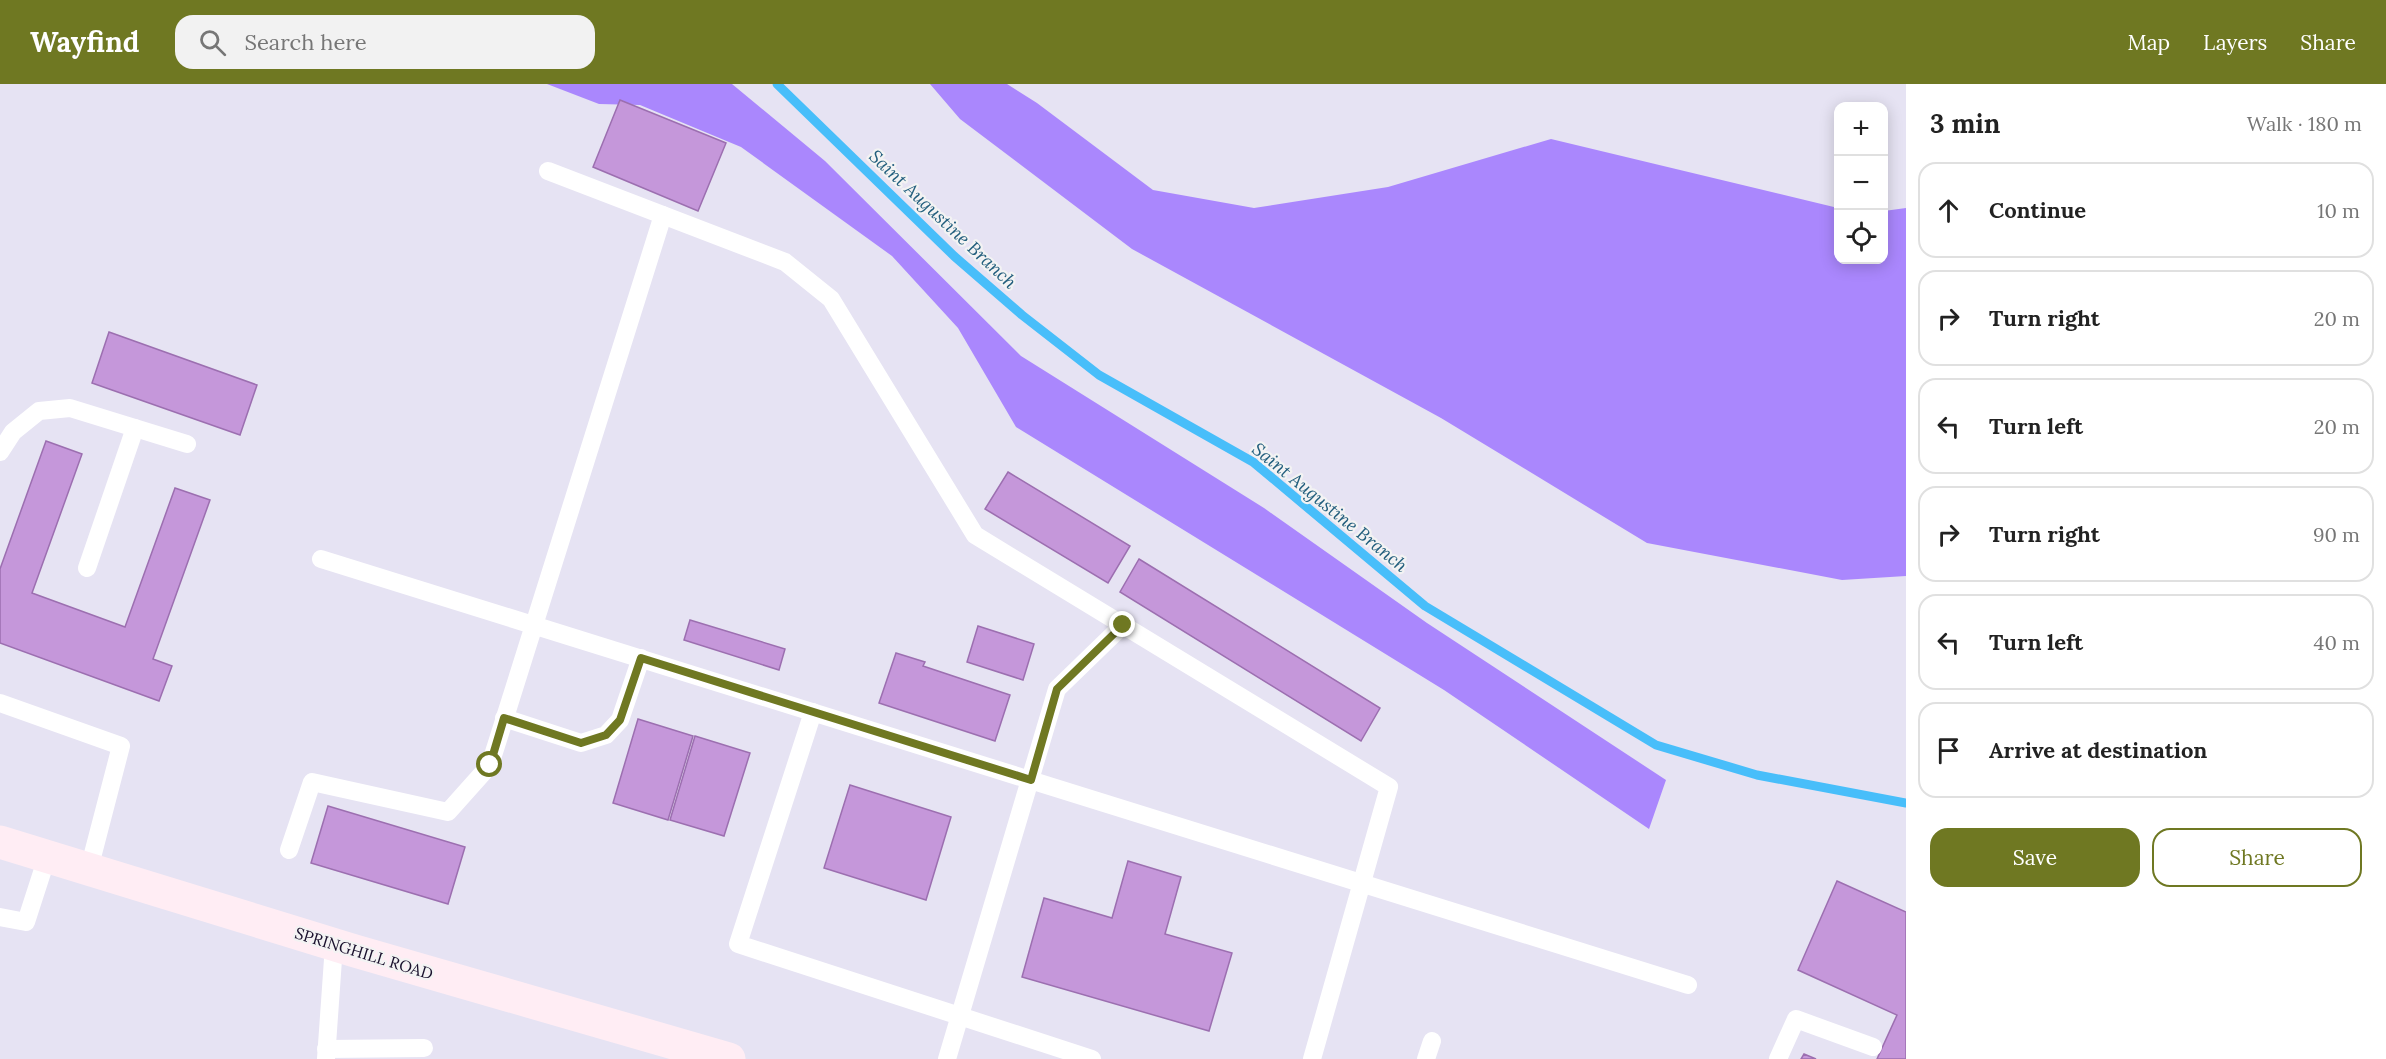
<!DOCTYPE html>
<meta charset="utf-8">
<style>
body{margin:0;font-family:Lora,serif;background:#f2f2f2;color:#222}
.controls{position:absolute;right:18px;top:18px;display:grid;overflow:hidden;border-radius:12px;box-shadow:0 3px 15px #0003}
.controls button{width:54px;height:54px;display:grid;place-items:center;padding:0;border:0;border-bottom:2px solid #e0e0e0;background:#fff;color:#222;font:30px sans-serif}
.stop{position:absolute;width:18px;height:18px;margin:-14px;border:4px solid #6f7822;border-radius:50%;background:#fff}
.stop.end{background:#6f7822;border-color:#fff;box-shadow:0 2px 6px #0008}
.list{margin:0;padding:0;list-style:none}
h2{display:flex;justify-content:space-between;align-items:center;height:78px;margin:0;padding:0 24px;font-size:26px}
h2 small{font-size:20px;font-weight:400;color:#767676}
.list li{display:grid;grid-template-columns:39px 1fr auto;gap:18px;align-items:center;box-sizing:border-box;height:96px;margin:0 12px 12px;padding:0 12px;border:2px solid #e0e0e0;border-radius:18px}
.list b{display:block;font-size:22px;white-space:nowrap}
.list em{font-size:20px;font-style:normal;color:#767676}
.actions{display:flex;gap:12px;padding:18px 24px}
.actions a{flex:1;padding:14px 0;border:2px solid #6f7822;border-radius:18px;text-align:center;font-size:21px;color:#6f7822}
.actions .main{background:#6f7822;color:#fff}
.icon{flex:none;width:33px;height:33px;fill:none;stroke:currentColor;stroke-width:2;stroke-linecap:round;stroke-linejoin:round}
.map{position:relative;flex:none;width:1906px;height:975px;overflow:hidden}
header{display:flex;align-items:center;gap:36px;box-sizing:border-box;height:84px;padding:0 30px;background:#6f7822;color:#fff}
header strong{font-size:28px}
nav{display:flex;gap:33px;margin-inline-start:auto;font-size:21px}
.search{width:420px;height:54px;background:#f2f2f2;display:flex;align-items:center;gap:15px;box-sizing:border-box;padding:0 21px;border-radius:18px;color:#767676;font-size:22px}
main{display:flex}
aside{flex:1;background:#fff}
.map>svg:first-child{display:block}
.forest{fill:#aa87fd}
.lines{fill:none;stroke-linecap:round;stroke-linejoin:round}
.stream{stroke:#48befa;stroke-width:9}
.building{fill:#c597da;stroke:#9c6fb0;stroke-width:1.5}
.service{stroke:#fff;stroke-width:18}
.secondary{stroke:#ffedf4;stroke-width:33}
.route{stroke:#6f7822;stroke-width:8}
.labels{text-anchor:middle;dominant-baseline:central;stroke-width:4.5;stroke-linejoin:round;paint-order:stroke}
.street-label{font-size:16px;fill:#19102c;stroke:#f3f3f3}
.water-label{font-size:18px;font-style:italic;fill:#225e7d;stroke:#f3f3f3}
</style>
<header>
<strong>Wayfind</strong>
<div class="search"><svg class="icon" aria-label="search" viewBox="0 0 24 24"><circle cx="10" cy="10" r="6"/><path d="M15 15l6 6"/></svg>Search here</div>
<nav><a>Map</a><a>Layers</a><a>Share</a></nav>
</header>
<main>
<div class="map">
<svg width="1906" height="975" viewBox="0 0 1906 975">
<rect width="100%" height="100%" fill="#e6e3f3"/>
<!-- forest -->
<g class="forest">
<path d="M 547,0 L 732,0 L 825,77 L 1021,272 L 1264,424 L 1427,539 L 1666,696 L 1649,745 L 1444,606 L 1016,343 L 958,244 L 892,172 L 741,63 L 640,21 L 599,20 Z"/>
<path d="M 930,0 L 1007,0 L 1037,19 L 1153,106 L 1254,124 L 1388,103 L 1551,55 L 1838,124 L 1838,176 L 1884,176 L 1884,127 L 1906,124 L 1906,492 L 1842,496 L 1647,459 L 1441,334 L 1132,165 L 960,35 Z"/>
</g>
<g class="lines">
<!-- stream -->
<path class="stream" d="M 777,0 L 954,172 L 1022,231 L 1099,291 L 1253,378 L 1425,522 L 1656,661 L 1757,691 L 1906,719"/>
</g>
<!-- building -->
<g class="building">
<path d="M 620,16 L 726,59 L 698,127 L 593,83 Z"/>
<path d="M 109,248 L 257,301 L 240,351 L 92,299 Z"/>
<path d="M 46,357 L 82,370 L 32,509 L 125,543 L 175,404 L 210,416 L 153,575 L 172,582 L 159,617 L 0,559 L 0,485 Z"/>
<path d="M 1008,388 L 1130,462 L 1108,499 L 985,425 Z"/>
<path d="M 1139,475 L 1380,624 L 1361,657 L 1120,508 Z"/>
<path d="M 690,536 L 785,565 L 779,586 L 684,556 Z"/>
<path d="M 978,542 L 1034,560 L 1023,596 L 967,578 Z"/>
<path d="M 896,569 L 925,578 L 923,582 L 1010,611 L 995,657 L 879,619 Z"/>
<path d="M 638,635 L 693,652 L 668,736 L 613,719 Z"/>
<path d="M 695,652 L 750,669 L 724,752 L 670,736 Z"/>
<path d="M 850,701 L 951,733 L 926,816 L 824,784 Z"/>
<path d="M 328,722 L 465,763 L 448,820 L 311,779 Z"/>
<path d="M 1128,777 L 1181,793 L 1165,850 L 1232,869 L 1209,947 L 1022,893 L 1044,814 L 1112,834 Z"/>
<path d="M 1837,797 L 1906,828 L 1906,975 L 1877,975 L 1897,931 L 1798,886 Z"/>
<path d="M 1804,970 L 1816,975 L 1801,975 Z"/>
</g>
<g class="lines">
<!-- service -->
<g class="service">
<path d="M 548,87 L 785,178 L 831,215 L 975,451 L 1389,703 L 1312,975"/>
<path d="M 0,368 L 13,348 L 39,327 L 70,324 L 187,360"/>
<path d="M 321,475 L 1688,901"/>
<path d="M 87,484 L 135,344"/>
<path d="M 0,619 L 121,662 L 89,785"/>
<path d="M 813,628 L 738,860 L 1092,975"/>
<path d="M 504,634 L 581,659 L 606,651 L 620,636 L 641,574"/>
<path d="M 289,766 L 312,698 L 448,728 L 490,681 L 663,131"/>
<path d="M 0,833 L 26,838 L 47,773"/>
<path d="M 326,965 L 424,964"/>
<path d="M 326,975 L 334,861"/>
<path d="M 947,975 L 1057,605 L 1123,541"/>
<path d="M 1426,975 L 1432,957"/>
<path d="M 1778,975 L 1796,935 L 1873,963"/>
</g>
<!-- secondary -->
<path class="secondary" d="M 0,758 L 355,867 L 729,975"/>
</g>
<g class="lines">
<!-- route -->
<path class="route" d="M 490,681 L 504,634 L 581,659 L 606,651 L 620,636 L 641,574 L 1031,696 L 1057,605 L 1123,541"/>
</g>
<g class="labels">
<!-- street labels -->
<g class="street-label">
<text transform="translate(364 869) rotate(17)">SPRINGHILL ROAD</text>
</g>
<!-- water labels -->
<g class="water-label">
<text transform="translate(943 135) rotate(43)">Saint Augustine Branch</text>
<text transform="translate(1330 423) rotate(39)">Saint Augustine Branch</text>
</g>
</g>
</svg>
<div class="controls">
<button>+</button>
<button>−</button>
<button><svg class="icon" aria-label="locate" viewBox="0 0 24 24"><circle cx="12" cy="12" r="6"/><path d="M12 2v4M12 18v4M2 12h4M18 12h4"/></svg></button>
</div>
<div class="stop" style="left:490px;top:681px"></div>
<div class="stop end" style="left:1123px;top:541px"></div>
</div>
<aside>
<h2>3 min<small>Walk · 180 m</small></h2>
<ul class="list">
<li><svg class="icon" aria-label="ahead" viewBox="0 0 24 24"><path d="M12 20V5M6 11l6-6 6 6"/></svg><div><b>Continue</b></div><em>10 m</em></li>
<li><svg class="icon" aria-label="right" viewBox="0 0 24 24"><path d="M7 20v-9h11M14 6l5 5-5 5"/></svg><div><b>Turn right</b></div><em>20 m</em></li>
<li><svg class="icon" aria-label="left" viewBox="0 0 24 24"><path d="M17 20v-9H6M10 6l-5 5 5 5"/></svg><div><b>Turn left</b></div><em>20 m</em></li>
<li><svg class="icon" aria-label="right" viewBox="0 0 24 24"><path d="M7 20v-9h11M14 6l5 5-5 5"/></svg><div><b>Turn right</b></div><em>90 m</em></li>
<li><svg class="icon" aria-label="left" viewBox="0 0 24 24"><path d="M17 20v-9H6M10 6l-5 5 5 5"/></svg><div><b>Turn left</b></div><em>40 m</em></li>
<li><svg class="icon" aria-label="arrive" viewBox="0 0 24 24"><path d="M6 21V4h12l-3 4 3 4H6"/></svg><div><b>Arrive at destination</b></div></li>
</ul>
<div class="actions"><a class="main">Save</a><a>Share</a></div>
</aside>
</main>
